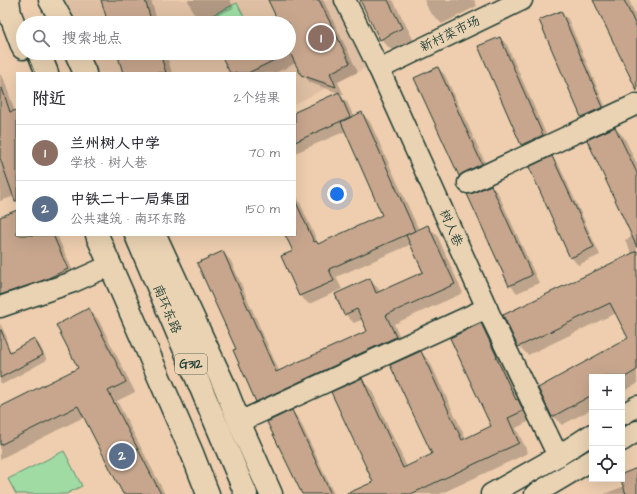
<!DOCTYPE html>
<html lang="zh">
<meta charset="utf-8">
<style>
body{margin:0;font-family:"Architects Daughter","LXGW WenKai TC",sans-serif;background:#f2f2f3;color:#2b2b33}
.controls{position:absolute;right:12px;bottom:12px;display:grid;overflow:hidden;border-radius:0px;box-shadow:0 4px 16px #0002}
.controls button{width:36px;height:36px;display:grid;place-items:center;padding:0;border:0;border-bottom:1px solid #e1e1e2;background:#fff;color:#2b2b33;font:20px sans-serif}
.you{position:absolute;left:337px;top:194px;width:14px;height:14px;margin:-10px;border:3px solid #fff;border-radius:50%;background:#1a73e8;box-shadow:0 0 0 6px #1a73e833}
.badge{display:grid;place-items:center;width:26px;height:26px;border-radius:50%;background:#d1495b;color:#fff;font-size:13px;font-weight:700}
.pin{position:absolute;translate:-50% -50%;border:2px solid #fff;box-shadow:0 1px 4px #0006}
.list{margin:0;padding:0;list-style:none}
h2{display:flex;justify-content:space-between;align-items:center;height:52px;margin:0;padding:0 16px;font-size:17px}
h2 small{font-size:13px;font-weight:400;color:#7c7c81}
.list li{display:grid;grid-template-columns:26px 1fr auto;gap:12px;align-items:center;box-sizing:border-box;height:56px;padding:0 16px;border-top:1px solid #e1e1e2}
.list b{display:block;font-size:15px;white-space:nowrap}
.list p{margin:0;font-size:13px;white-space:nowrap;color:#7c7c81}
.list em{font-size:13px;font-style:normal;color:#7c7c81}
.icon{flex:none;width:22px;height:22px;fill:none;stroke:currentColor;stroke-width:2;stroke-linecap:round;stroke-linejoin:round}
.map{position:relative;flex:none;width:637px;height:494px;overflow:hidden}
.search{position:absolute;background:#fff;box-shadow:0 4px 16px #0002;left:16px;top:16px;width:280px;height:44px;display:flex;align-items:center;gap:10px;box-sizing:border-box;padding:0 14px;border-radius:22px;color:#7c7c81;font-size:15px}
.panel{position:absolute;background:#fff;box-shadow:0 4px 16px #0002;left:16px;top:72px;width:280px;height:164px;border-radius:0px}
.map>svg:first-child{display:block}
.built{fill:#debfa3}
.green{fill:#9fdba3;stroke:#5f8c6c}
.shadow{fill:#0003}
.building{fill:#c7a68d;stroke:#1f3d34}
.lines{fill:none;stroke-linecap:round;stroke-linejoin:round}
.minor-casing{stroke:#1f3d34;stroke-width:23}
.highway-casing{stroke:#1f3d34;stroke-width:25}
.minor{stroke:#ead3b3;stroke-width:20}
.highway{stroke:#ead3b3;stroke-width:22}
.labels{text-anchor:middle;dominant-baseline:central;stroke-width:3;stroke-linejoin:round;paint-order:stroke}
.shield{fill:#ead3b3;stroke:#5c6a5a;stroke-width:1}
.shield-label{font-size:12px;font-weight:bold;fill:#1f3d34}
.street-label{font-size:13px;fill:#1f3d34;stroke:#ead3b3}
</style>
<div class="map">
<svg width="637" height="494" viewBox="0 0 637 494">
<rect width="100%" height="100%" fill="#eeceaf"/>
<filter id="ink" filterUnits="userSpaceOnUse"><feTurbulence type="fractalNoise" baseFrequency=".025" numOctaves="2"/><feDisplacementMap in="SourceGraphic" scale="8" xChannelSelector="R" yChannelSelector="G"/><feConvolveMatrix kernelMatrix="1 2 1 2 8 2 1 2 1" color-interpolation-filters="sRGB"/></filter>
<g filter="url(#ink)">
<!-- built -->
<path class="built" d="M 63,0 L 335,0 L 367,67 L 295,104 L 295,73 L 92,73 L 84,53 L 289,53 L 289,23 L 72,23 Z"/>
<!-- green -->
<g class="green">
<path d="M 237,3 L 247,23 L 198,23 L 198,22 Z"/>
<path d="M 64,451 L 82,486 L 66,494 L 16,494 L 8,479 Z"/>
</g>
<!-- shadow -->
<g class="shadow">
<path d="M 102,0 L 151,0 L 158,23 L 109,23 Z"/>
<path d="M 188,0 L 230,0 L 234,8 L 203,22 L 193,13 Z"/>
<path d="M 269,0 L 323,0 L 358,72 L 338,82 L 344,95 L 311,83 L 302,74 L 296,63 L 275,73 L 231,73 L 221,53 L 289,53 L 289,23 L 267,23 L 278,18 Z"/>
<path d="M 361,0 L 393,0 L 414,41 L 393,52 L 381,39 Z"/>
<path d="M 424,0 L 474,0 L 477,6 L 442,24 L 429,11 Z"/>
<path d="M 594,0 L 629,0 L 637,18 L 637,89 Z"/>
<path d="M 560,12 L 568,19 L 609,115 L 589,124 L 582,117 L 540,21 Z"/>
<path d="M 500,38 L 507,45 L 550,143 L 529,152 L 522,145 L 479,47 Z"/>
<path d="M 118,53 L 166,53 L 172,73 L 124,73 Z"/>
<path d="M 438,68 L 445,75 L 489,171 L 467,182 L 460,175 L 416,78 Z"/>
<path d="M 0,74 L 4,79 L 15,112 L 17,114 L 17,202 L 15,196 L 0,201 L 0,161 L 2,161 L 0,155 Z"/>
<path d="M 339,94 L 347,102 L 354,117 L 362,113 L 370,122 L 419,230 L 428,226 L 437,235 L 463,293 L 394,324 L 404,346 L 265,410 L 256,401 L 237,349 L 223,252 L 231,261 L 279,371 L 369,332 L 363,319 L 354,323 L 345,314 L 369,280 L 378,288 L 380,292 L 424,272 L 412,244 L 336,277 L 342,289 L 309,304 L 300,296 L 283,257 L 294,252 L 287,235 L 295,235 L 295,192 L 319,245 L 383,216 L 346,131 L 295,153 L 295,113 Z"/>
<path d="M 615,128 L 624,137 L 637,164 L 637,384 L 622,392 L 622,377 L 592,377 L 592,409 L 562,425 L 553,416 L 630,338 L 616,313 L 528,355 L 519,346 L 632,254 L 625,240 L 633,236 Z"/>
<path d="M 552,158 L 559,165 L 600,255 L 578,265 L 571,257 Z"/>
<path d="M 491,186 L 498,193 L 539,283 L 517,293 L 510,285 Z"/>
<path d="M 17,211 L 17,235 L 57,235 L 76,278 L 0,302 L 0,218 Z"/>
<path d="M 89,310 L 98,319 L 135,392 L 117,401 L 165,494 L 124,494 L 84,417 L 0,459 L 0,408 L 79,368 Z"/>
<path d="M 0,323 L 7,338 L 0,341 Z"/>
<path d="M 481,325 L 490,334 L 522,405 L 527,409 L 532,420 L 516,428 L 528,453 L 440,494 L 349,494 L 374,482 L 362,379 L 371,389 L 407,467 L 433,455 L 421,352 L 430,362 L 466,439 L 493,427 Z"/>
<path d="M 34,340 L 39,344 L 47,360 L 3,384 L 0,382 L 0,358 Z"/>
<path d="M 292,411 L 299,419 L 334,494 L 303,494 Z"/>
<path d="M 637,470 L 637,494 L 604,494 L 625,486 L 622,479 L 622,475 Z"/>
</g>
<!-- building -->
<g class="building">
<path d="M 101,0 L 145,0 L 152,23 L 108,23 Z"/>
<path d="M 268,0 L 319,0 L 350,63 L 330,73 L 336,87 L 301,75 L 289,51 L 289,23 L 279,23 Z"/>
<path d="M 360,0 L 388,0 L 402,28 L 380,40 Z"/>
<path d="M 593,0 L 624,0 L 637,28 L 637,91 Z"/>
<path d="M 561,11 L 603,107 L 581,117 L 539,20 Z"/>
<path d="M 500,37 L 543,135 L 521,145 L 478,46 Z"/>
<path d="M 117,53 L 160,53 L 166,73 L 123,73 Z"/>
<path d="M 220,53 L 289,53 L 248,73 L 230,73 Z"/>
<path d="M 438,67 L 482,164 L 463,173 L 459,176 L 414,78 Z"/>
<path d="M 2,88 L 10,112 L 17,110 L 17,201 L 15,201 L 0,158 L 0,89 Z"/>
<path d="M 339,92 L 350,117 L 295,142 L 295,112 Z"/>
<path d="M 362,112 L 415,231 L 329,269 L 334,281 L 299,296 L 281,256 L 293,251 L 285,235 L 295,235 L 295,200 L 314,242 L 316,241 L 318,244 L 382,215 L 341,122 Z"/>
<path d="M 615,127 L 637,173 L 637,247 L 587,140 Z"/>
<path d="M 552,156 L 594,247 L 570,258 L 529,167 Z"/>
<path d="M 491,185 L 532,275 L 509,286 L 467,194 L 473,193 Z"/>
<path d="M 17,210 L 17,235 L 53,235 L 68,269 L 44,280 L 0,295 L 0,217 Z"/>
<path d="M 428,225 L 455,284 L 386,315 L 396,337 L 256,402 L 233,350 L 236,349 L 197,263 L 223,251 L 276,372 L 367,331 L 357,309 L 344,315 L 335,294 L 370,278 L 376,293 L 423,272 L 406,235 Z"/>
<path d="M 637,251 L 637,370 L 625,377 L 592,377 L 592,395 L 552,417 L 538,388 L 628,338 L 610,303 L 518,347 L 503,315 Z"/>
<path d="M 89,308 L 126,382 L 108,391 L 161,494 L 123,494 L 78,406 L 0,445 L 0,407 L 78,368 L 56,325 Z"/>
<path d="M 481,323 L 497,357 L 496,357 L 516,400 L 518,399 L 523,411 L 508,418 L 519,443 L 411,494 L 346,494 L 373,482 L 331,392 L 362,378 L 403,468 L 432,454 L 390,365 L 421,351 L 462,440 L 491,426 L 450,338 Z"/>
<path d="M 0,330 L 1,330 L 10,352 L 34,338 L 43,355 L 0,378 Z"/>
<path d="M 292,410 L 331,494 L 302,494 L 267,422 Z"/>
<path d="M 637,468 L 637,494 L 626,494 L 622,483 L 622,474 Z"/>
</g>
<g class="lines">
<defs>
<g id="minor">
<path d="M 345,0 L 379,69 L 490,315 L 558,456"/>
<path d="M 379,69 L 522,0"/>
<path d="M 468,183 L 637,104"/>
<path d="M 0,307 L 73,282 L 111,265"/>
<path d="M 622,415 L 637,406"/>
<path d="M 239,422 L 487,308"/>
<path d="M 622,441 L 637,431"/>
<path d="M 491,494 L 558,456 L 592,434"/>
<path d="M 535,494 L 592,460"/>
</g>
<g id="highway">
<path d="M 8,0 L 10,14 L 23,48"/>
<path d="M 50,0 L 63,23"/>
<path d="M 39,53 L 47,73"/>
<path d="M 76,53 L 85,73"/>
<path d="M 97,235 L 192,453 L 208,494"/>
<path d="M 136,235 L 246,494"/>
<path d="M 155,235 L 226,389 L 239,422 L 271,494"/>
</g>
</defs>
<!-- minor casing -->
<use href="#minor" class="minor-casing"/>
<!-- highway casing -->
<use href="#highway" class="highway-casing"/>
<!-- minor -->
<use href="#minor" class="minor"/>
<!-- highway -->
<use href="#highway" class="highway"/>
</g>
</g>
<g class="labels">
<!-- shield labels -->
<rect class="shield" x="175" y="354" width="32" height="20" rx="3"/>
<g class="shield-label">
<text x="191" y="364">G312</text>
</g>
<!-- street labels -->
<g class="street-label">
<text transform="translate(450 34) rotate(-26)">新村菜市场</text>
<text transform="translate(451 228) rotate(66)">树人巷</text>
<text transform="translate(167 309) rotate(67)">南环东路</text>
</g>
</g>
</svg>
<div class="controls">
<button>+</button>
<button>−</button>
<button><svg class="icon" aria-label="locate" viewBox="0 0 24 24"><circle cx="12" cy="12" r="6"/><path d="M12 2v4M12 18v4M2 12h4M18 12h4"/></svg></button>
</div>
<div class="you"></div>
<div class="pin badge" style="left:321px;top:38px;background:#8d6e63">1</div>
<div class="pin badge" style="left:122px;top:456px;background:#5c6f8a">2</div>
<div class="search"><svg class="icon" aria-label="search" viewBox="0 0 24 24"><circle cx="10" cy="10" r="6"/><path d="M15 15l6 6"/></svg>搜索地点</div>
<section class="panel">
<h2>附近<small>2个结果</small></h2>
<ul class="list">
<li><span class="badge" style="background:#8d6e63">1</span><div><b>兰州树人中学</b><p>学校 · 树人巷</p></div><em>70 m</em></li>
<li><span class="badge" style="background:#5c6f8a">2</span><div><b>中铁二十一局集团</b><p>公共建筑 · 南环东路</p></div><em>150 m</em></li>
</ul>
</section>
</div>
